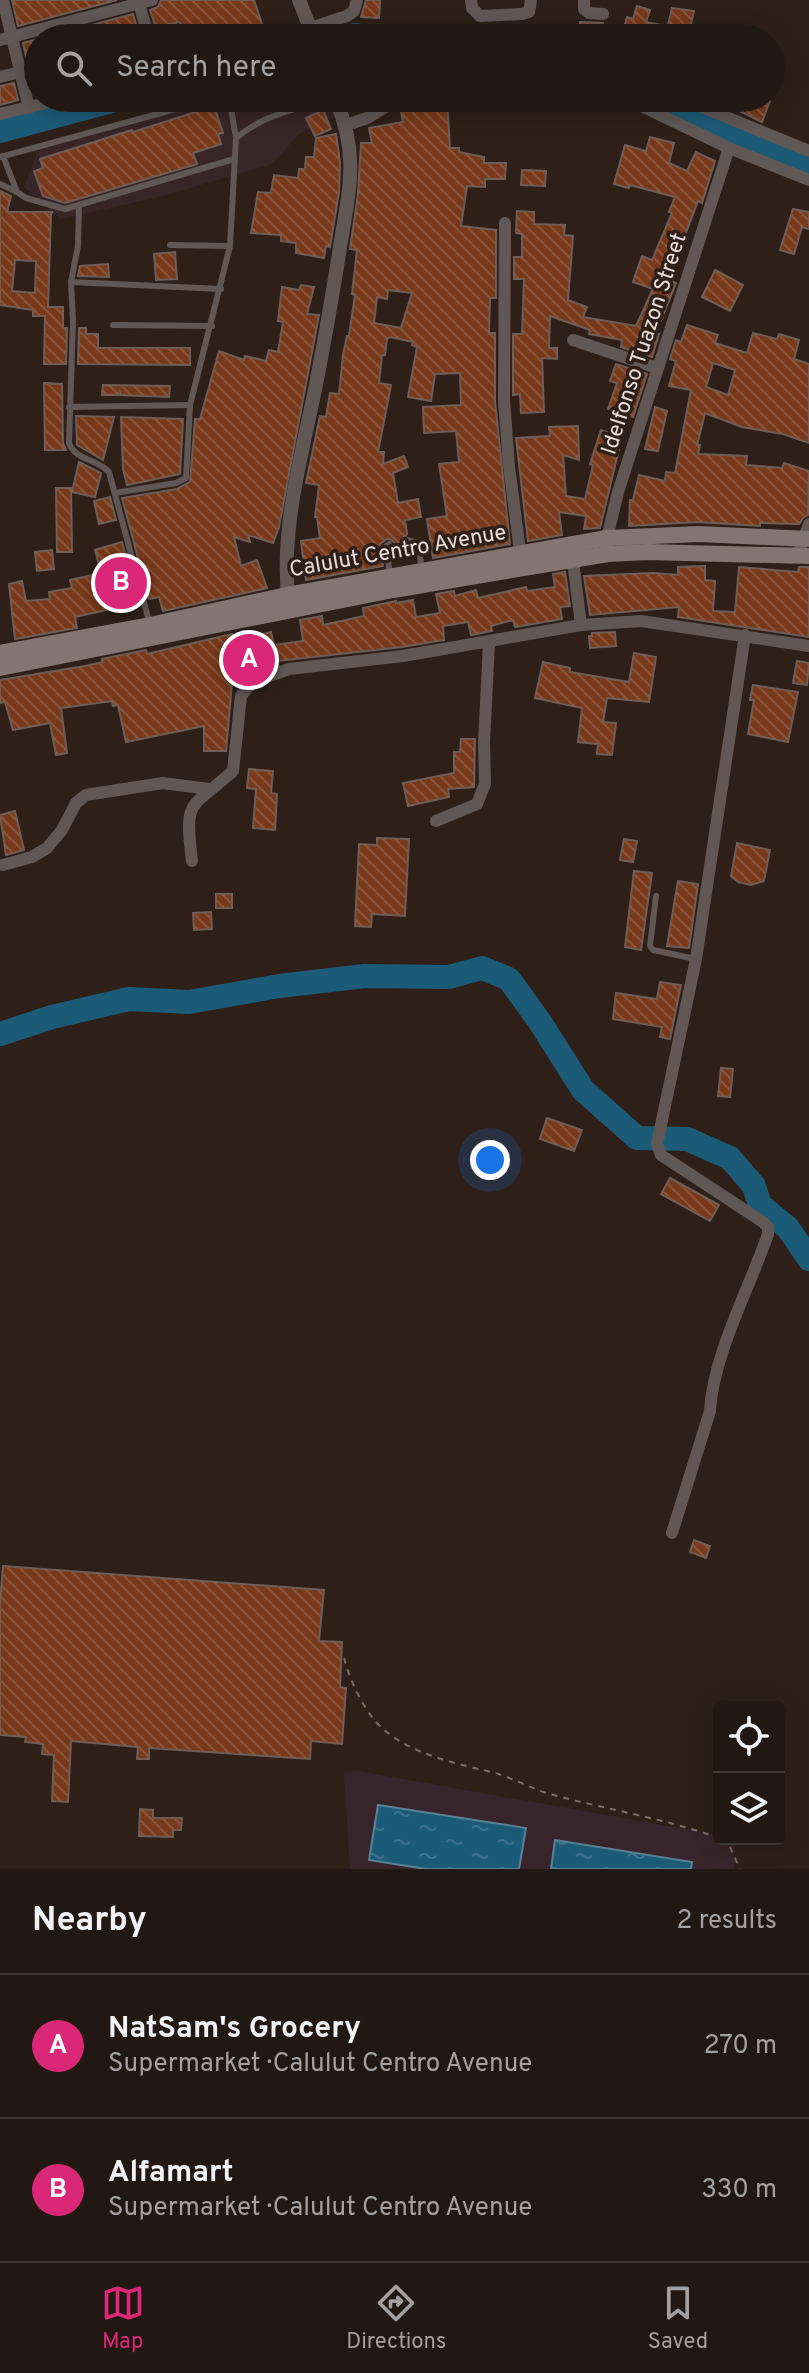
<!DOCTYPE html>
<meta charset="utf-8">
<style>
body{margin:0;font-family:Overpass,sans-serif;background:#2a211c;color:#f1f3f6}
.controls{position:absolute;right:24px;bottom:24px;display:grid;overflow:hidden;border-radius:8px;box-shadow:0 4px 20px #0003}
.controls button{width:72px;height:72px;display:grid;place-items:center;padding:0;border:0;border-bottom:2px solid #3f3733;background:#221813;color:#f1f3f6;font:40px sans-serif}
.you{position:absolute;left:490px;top:1160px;width:28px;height:28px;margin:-20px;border:6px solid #fff;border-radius:50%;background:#1a73e8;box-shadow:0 0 0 12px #1a73e833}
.badge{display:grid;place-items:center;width:52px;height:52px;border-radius:50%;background:#db2777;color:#fff;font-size:26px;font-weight:700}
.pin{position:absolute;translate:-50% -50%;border:4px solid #fff;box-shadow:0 2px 8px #0006}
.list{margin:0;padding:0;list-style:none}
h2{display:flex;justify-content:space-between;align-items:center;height:104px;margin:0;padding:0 32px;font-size:34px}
h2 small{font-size:26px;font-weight:400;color:#a2a0a0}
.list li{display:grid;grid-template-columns:52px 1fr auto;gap:24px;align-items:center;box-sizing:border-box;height:144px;padding:0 32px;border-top:2px solid #3f3733}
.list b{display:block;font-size:30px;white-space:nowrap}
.list p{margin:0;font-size:26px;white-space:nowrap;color:#a2a0a0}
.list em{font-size:26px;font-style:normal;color:#a2a0a0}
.icon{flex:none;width:44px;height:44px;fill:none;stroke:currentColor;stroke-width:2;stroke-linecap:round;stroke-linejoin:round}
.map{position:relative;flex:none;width:809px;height:1869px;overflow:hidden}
.search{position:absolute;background:#221813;box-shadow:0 4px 20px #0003;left:24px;right:24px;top:24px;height:88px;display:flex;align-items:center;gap:20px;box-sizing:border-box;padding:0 28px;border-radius:44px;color:#a2a0a0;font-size:30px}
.sheet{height:392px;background:#221813}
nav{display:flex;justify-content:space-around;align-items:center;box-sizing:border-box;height:112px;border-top:2px solid #3f3733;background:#221813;font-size:22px;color:#a2a0a0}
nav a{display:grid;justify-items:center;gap:4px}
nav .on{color:#db2777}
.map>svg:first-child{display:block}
.commercial{fill:#382528}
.industrial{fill:#38252c}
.water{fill:url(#water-ripples);stroke:#598295;stroke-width:2}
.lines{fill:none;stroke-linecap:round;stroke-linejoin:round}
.river{stroke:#1c5b78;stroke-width:24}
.building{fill:url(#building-back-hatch);stroke:#6f5e57;stroke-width:2;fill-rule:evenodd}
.path{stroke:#7b6e69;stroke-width:2;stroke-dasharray:6 6;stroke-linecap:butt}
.service{stroke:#615856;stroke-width:6}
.minor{stroke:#615856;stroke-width:12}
.tertiary{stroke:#615856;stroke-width:14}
.secondary{stroke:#837672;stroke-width:16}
.labels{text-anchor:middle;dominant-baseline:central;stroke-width:7;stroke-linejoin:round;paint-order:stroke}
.street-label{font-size:22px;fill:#e8deda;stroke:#2e2019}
</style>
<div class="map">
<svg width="809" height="1869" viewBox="0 0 809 1869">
<defs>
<pattern id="water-ripples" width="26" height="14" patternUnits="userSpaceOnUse" patternTransform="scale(2)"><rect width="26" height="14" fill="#1c5b78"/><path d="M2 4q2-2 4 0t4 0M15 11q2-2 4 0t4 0" fill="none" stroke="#3d728b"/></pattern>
<pattern id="building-back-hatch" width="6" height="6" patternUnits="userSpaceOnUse" patternTransform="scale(2)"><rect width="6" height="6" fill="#78391a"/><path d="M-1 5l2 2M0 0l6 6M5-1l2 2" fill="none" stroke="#8b553b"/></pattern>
</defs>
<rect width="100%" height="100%" fill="#2e2019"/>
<!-- commercial -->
<path class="commercial" d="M 227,98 L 330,98 L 337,116 L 299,134 L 272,164 L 163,196 L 61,219 L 24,187 L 38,150 Z"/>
<!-- industrial -->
<path class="industrial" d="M 358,1771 L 719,1835 L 719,1839 L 735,1839 L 734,1869 L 350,1869 L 344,1772 Z"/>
<!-- water -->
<g class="water">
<path d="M 378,1805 L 526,1828 L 519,1869 L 426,1869 L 369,1860 Z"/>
<path d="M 555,1840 L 692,1862 L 691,1869 L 551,1869 Z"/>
</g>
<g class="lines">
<!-- river -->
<g class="river">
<path d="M 344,38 L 355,35 L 372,38"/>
<path d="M 646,98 L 809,170"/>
<path d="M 0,131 L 123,98"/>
<path d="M 0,1034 L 52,1017 L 129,999 L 189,1002 L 279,986 L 365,976 L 449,977 L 482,968 L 509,979 L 540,1022 L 583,1090 L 637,1138 L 687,1139 L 730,1158 L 754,1186 L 760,1205 L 788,1228 L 809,1259"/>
</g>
</g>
<!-- building -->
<g class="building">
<path d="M 12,0 L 117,0 L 18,26 Z"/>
<path d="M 161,0 L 254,0 L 264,30 L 242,38 L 181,38 L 185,29 L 179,22 L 156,28 L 150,10 L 158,7 Z"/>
<path d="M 366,0 L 380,0 L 379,18 L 361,17 Z"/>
<path d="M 637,6 L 650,10 L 646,22 L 667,26 L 664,38 L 647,38 L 623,32 L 627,17 L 633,19 Z"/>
<path d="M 672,8 L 694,11 L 690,28 L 668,25 Z"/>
<path d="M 133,14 L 140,38 L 43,38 Z"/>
<path d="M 580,22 L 603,23 L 603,38 L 579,38 Z"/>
<path d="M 38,39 L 38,59 L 27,61 L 23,43 Z"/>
<path d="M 14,83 L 18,100 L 0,105 L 0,86 Z"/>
<path d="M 431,98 L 447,98 L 450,148 L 459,148 L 459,152 L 484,157 L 484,163 L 506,163 L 505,179 L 485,179 L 485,187 L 467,186 L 461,226 L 496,230 L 496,298 L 490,298 L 489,333 L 495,333 L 495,401 L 510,544 L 433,558 L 427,519 L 447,516 L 439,464 L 459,462 L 456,431 L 424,433 L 423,407 L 461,405 L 460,373 L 435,374 L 431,401 L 408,397 L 417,347 L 412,345 L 413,342 L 390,337 L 387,339 L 385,355 L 382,355 L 379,383 L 391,385 L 378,452 L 384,452 L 383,464 L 404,456 L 408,467 L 393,473 L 398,503 L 418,499 L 421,517 L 405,520 L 407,534 L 402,541 L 409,547 L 410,551 L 393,554 L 395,543 L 388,538 L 380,544 L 383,566 L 306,580 L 301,541 L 320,538 L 317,517 L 315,517 L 319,485 L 306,483 L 320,416 L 326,417 L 330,393 L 339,394 L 343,355 L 347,336 L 349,336 L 355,295 L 352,294 L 357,250 L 350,249 L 358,194 L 361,143 L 372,143 L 369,128 L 403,122 L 401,111 L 431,106 ZM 388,290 L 412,293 L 401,328 L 374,323 L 377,297 L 387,299 Z"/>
<path d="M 713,98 L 771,98 L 762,122 Z"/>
<path d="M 215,109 L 223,133 L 218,134 L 221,144 L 193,153 L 197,164 L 65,203 L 43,196 L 34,171 L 43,168 L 40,159 L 132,130 L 133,132 L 199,111 Z"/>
<path d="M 323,110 L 331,129 L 315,136 L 306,118 Z"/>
<path d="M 336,134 L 340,162 L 339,192 L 330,247 L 326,246 L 324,258 L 296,253 L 296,243 L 281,241 L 281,235 L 251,233 L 258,192 L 271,193 L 274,175 L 298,178 L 299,169 L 305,169 L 306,157 L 314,157 L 316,138 Z"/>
<path d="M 650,137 L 674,143 L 669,163 L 687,171 L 696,152 L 715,161 L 702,203 L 698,201 L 668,280 L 676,283 L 656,333 L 659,334 L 652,357 L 621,347 L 622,340 L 589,334 L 590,330 L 550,316 L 549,348 L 557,348 L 557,359 L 542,358 L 544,412 L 521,413 L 520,394 L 513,395 L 513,334 L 522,334 L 524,279 L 514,279 L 514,257 L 522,257 L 522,234 L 516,233 L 517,211 L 534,212 L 534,224 L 565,225 L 564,235 L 573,236 L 568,300 L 587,307 L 583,317 L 636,326 L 653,289 L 633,282 L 642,256 L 652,260 L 672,213 L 669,212 L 675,197 L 630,185 L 629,188 L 614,184 L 625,145 L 646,151 Z"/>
<path d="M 522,170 L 546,171 L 545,186 L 521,185 Z"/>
<path d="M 0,191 L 11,196 L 7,212 L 53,212 L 51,213 L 48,307 L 63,307 L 63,328 L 67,328 L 66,364 L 44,364 L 45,316 L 33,316 L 33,310 L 0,305 ZM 15,260 L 36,261 L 35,293 L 12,291 Z"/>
<path d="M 793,209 L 809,212 L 809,229 L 802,227 L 794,254 L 780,250 Z"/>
<path d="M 175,252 L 177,279 L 156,280 L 154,254 Z"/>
<path d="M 108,264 L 109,277 L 78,276 L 80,266 Z"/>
<path d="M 715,270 L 743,285 L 730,311 L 702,297 Z"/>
<path d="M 301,285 L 314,287 L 307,314 L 319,315 L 279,527 L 273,543 L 248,535 L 250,542 L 234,537 L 241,566 L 257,560 L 267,588 L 163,611 L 159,597 L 149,599 L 122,498 L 177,489 L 190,482 L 195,419 L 200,419 L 219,351 L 244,360 L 245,356 L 266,361 L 269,350 L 278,352 L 283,322 L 278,321 L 282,287 L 299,290 Z"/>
<path d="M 687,325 L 718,335 L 715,343 L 747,353 L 753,333 L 777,339 L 779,334 L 799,340 L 794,359 L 809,364 L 809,443 L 783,434 L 742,427 L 705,413 L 697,445 L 700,445 L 698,454 L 747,456 L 746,465 L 782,468 L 784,463 L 809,471 L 808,515 L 803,518 L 799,524 L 760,523 L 760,526 L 697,522 L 629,526 L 630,500 L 633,500 L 639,475 L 665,481 L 666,472 L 675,473 L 691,390 L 669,386 L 676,361 L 670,359 L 676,340 L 681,342 ZM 713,363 L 735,370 L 728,395 L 706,387 Z"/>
<path d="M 79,328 L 86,328 L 86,334 L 98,334 L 98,348 L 190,348 L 190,365 L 78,364 Z"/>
<path d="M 616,364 L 647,374 L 633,417 L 608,409 L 617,383 L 610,381 Z"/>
<path d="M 44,383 L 62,384 L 63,443 L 66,450 L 45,450 Z"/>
<path d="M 103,385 L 170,386 L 169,397 L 120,395 L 120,390 L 119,395 L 102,395 Z"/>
<path d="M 655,407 L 667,411 L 658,451 L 645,449 Z"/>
<path d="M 76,416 L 114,417 L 103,460 L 77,445 Z"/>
<path d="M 121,417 L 183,419 L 180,474 L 127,485 L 123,469 Z"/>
<path d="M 578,426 L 579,460 L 563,455 L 566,496 L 585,499 L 593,465 L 590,464 L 601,430 L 622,437 L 600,528 L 584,529 L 586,516 L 559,512 L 562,535 L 528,541 L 516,438 L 550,436 L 549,427 Z"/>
<path d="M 79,462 L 101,473 L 95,497 L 72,492 Z"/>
<path d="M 56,488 L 71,488 L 72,552 L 57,552 Z"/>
<path d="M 110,497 L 116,520 L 99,524 L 94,501 Z"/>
<path d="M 122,542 L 138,603 L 75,617 L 77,628 L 15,639 L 9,584 L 22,581 L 26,601 L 50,599 L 49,592 L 72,588 L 70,580 L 101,573 L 95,550 Z"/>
<path d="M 52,550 L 54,569 L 37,571 L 35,552 Z"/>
<path d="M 705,566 L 705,580 L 715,581 L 713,611 L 735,612 L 739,567 L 798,572 L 799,567 L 809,567 L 809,637 L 678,617 L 679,607 L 590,615 L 584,576 L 653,573 L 678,575 L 678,567 Z"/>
<path d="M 565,572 L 570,606 L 560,607 L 562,619 L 515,627 L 513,620 L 491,626 L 492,631 L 471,635 L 468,622 L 443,626 L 444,640 L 402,647 L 277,661 L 278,664 L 241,677 L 240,683 L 232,683 L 226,751 L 204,751 L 204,726 L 126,742 L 118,705 L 113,706 L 112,701 L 61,708 L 67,753 L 56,755 L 50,723 L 13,730 L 5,702 L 0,703 L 0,680 L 85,666 L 103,662 L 102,659 L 146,650 L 147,654 L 232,634 L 234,647 L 257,642 L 255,636 L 271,632 L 274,645 L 303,641 L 300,620 L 322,616 L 323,625 L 364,616 L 363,608 L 396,601 L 396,603 L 413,600 L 416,617 L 440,613 L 436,594 L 454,591 L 455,596 L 476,590 L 478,598 L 526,587 L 527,591 L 555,587 L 553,574 Z"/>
<path d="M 615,632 L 616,646 L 590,648 L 589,636 L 592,636 L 592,633 Z"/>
<path d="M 634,653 L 656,657 L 649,702 L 607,698 L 603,722 L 616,723 L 612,755 L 597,754 L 598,744 L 578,742 L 582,708 L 535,698 L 543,662 L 570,668 L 570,672 L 629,682 Z"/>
<path d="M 797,661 L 809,663 L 807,685 L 793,683 Z"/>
<path d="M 753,685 L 798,692 L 788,742 L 748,734 L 754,700 L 750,700 Z"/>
<path d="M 461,739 L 475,739 L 474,787 L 448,789 L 449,797 L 408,806 L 403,783 L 454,773 L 454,752 L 460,752 Z"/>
<path d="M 249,769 L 273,771 L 271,793 L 277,794 L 275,830 L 253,828 L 256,789 L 247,788 Z"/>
<path d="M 15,811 L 24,850 L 6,855 L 0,815 Z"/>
<path d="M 377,838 L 409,839 L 405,916 L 372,914 L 371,927 L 355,926 L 359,844 L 377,845 Z"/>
<path d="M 624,839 L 637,841 L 633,862 L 620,860 Z"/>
<path d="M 737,843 L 770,850 L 764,881 L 751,885 L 738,882 L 731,876 Z"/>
<path d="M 634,871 L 652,873 L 641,950 L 625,947 Z"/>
<path d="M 678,881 L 698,884 L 689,948 L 667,946 Z"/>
<rect x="216" y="894" width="16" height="14"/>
<path d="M 211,912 L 212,929 L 194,930 L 193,913 Z"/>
<path d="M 660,982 L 681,985 L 670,1039 L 660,1037 L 662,1027 L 613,1019 L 616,993 L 657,999 Z"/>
<path d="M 721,1068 L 733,1069 L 730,1097 L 718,1096 Z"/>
<path d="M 547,1118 L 582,1130 L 574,1151 L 540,1139 Z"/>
<path d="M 670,1178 L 719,1205 L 710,1221 L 661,1194 Z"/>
<path d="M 694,1540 L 710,1546 L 706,1558 L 690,1552 Z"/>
<path d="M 3,1566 L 324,1590 L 319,1641 L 342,1642 L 340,1687 L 346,1688 L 342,1744 L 311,1741 L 310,1759 L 149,1748 L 149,1759 L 137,1759 L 138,1747 L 71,1741 L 68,1802 L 52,1801 L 54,1755 L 42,1754 L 43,1744 L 25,1742 L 26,1737 L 0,1735 L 0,1604 Z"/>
<path d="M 140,1809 L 153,1810 L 153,1818 L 182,1818 L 181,1830 L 173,1830 L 173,1837 L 139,1836 Z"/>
</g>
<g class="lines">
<!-- path -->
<g class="path">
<path d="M 344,1658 C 350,1680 361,1705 377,1723 C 406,1754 455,1763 495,1773 C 512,1778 529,1787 546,1793 C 604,1809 663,1818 719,1838"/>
<path d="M 721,1839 L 729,1845 L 740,1869"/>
</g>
<!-- service -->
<g class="service">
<path d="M 230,103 L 236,138"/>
<path d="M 3,156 L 17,192 L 26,198 L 65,209 L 234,159"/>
<path d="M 0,157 L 183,107 L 260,98"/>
<path d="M 0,184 L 17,192"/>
<path d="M 79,206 L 78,246 L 71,282 L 73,321 L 69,443 C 75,460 97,459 109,472 L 150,625"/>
<path d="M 170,245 L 230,246"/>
<path d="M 71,282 L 221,289"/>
<path d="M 113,325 L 212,326"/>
<path d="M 69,407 L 190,405"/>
<path d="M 115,493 L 176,483 L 186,478 L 190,405 L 230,246 L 236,138 C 262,116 300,105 334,102"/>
<path d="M 408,540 L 418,543 L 422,570"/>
<path d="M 389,544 L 386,546 L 390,575"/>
<path d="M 656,896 L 650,946 L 653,950 L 696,959"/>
</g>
<!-- minor -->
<g class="minor">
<path d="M 3,0 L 29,108"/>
<path d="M 138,0 L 149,38"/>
<path d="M 471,0 L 472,8 L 480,16 L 522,14 L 529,12 L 531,0"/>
<path d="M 584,0 L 584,9 L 589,13 L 603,14"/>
<path d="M 155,38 L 176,31"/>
<path d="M 280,38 L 347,16 L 354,11 L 357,0"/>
<path d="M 0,40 L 152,0"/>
<path d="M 0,77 L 38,68"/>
<path d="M 625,98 L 729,148 L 809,180"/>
<path d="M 680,98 L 809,151"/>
<path d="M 0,114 L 67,98"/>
<path d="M 347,125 L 367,118 L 400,98"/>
<path d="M 505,223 L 504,400 L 509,466 L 521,559"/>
<path d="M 573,340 L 657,368"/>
<path d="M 608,546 L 607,538 L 618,492 L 729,148"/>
<path d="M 572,553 L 581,625"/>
<path d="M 798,555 L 809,524"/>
<path d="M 436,821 L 477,804 L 485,784 L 484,742 L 489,643"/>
<path d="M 192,861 C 184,797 190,810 233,771 L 241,696 L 248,687 L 261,679 L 289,669 L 403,656 L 581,625 L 641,621 L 809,646"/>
<path d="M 3,865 L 32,857 L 47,848 L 62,830 L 76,803 L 86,795 L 163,783 L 209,789"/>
<path d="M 672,1533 L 710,1411 C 713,1355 750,1287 768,1234 L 768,1227 L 763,1222 L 661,1155 L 657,1144 L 696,959 L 745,635"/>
</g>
<!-- tertiary -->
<g class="tertiary">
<path d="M 299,0 L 314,38"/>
<path d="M 289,605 C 280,536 299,466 313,399 C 323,351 331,303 339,254 C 348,192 361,158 335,98"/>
</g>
<!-- secondary -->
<g class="secondary">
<path d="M 0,653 L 150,625 L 287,595 L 607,538 L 699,534 L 809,539"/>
<path d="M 0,668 L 393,590 L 608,554 L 647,552 L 809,556"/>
</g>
</g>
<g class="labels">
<!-- street labels -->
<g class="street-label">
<text transform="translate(645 344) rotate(-72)">Idelfonso Tuazon Street</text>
<text transform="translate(398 552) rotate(-10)">Calulut Centro Avenue</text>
</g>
</g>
</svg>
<div class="controls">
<button><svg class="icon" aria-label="locate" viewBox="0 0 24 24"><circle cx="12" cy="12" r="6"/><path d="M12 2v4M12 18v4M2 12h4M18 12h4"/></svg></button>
<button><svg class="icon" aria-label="layers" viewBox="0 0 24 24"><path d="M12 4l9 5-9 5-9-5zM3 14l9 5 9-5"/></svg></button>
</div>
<div class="you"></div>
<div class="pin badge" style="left:249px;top:660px">A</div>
<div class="pin badge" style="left:121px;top:583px">B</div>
<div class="search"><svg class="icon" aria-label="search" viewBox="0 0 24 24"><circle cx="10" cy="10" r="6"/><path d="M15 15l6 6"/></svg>Search here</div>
</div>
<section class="sheet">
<h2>Nearby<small>2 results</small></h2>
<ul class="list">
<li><span class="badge">A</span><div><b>NatSam's Grocery</b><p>Supermarket · Calulut Centro Avenue</p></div><em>270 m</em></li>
<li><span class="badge">B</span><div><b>Alfamart</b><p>Supermarket · Calulut Centro Avenue</p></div><em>330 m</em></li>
</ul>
</section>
<nav>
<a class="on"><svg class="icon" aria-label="map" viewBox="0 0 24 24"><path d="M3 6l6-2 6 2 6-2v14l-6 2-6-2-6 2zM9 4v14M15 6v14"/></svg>Map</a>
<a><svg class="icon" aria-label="directions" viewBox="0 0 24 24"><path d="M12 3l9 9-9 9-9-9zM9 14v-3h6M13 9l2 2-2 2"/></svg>Directions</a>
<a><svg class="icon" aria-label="saved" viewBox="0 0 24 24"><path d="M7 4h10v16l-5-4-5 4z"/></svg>Saved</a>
</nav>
